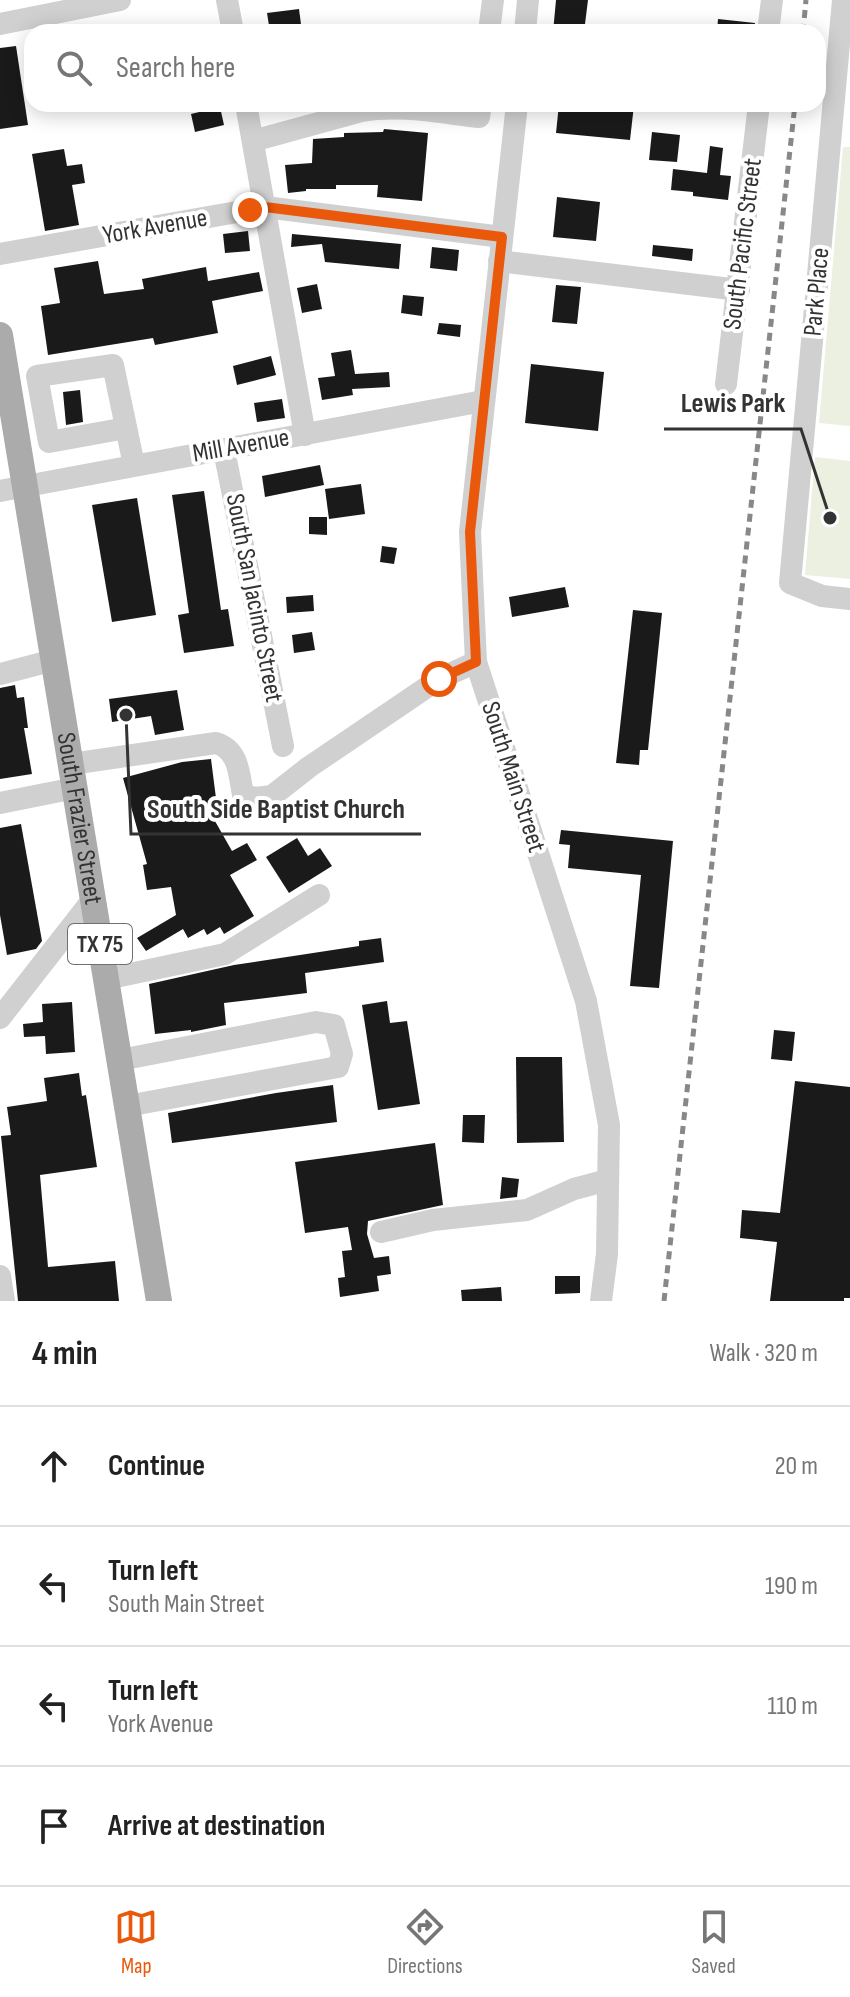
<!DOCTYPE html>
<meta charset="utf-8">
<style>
body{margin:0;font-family:"Sofia Sans Condensed",sans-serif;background:#f2f2f2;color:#222}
.stop{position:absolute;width:24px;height:24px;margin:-18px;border:6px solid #ea580c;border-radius:50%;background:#fff}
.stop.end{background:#ea580c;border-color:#fff;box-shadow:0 2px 8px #0008}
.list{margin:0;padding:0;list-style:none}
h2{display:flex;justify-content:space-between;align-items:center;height:104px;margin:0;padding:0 32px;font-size:34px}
h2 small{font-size:26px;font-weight:400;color:#767676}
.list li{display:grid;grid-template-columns:52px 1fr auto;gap:24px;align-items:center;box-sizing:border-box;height:120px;padding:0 32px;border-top:2px solid #e0e0e0}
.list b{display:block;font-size:30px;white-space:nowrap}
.list p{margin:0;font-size:26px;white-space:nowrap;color:#767676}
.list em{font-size:26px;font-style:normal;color:#767676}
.icon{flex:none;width:44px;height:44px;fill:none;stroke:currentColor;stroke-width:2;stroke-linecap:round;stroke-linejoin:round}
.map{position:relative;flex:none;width:850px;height:1301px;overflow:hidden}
.search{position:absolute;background:#fff;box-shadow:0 4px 20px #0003;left:24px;right:24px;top:24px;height:88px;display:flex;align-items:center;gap:20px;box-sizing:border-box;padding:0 28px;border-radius:24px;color:#767676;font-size:30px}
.sheet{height:584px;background:#fff}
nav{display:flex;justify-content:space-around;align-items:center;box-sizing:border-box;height:112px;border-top:2px solid #e0e0e0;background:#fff;font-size:22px;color:#767676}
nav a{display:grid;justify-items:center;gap:4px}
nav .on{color:#ea580c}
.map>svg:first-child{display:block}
.green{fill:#ebf0e0}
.building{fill:#1a1a1a}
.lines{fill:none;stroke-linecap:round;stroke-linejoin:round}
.minor{stroke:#d0d0d0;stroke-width:22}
.major{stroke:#ababab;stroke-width:26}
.rail{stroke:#888;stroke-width:5;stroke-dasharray:8 6;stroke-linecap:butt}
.route{stroke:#ea580c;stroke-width:10}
.labels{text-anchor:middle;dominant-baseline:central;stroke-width:8;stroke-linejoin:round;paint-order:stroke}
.shield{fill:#fff;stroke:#707070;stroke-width:2}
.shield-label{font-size:24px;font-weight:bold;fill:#333}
.street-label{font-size:26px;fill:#333;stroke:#fff}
.leader{fill:none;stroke:#333;stroke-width:3}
.callout-dot{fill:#333;stroke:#fff;stroke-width:3}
.callout-label{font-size:28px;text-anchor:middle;font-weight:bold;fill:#333;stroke:#fff;stroke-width:8;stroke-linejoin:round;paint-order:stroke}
</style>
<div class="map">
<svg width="850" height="1301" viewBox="0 0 850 1301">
<rect width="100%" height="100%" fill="#fff"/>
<!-- green -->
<g class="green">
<path d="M 843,147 L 850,147 L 850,426 L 819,423 Z"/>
<path d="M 815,457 L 850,461 L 850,579 L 805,575 Z"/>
</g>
<!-- building -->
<g class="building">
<path d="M 556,0 L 588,0 L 584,32 L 553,32 Z"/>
<path d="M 299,9 L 302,32 L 270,32 L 267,13 Z"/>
<path d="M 718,19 L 755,23 L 754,32 L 717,32 Z"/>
<path d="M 16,46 L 28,125 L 0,129 L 0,48 Z"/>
<path d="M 559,104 L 634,105 L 630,140 L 556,133 Z"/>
<path d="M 220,107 L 224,125 L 195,132 L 191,114 Z"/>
<path d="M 384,129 L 428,133 L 422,201 L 377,197 L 378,185 L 336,185 L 336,189 L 306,189 L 306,191 L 288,193 L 285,165 L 312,163 L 313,139 L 344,137 L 344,133 L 383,132 Z"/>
<path d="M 652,132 L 680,135 L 677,162 L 649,160 Z"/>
<path d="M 710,146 L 723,148 L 720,175 L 731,176 L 728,200 L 693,196 L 693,192 L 671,190 L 673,169 L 707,173 Z"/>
<path d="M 64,149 L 67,166 L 82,164 L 85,183 L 72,185 L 79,225 L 45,231 L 32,154 Z"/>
<path d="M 557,197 L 600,202 L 596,241 L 553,237 Z"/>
<path d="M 248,231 L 250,251 L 225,253 L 223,234 Z"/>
<path d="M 292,234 L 401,244 L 399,269 L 325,262 L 322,244 L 291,247 Z"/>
<path d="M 653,245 L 693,249 L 692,261 L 652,256 Z"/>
<path d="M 432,247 L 459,250 L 457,271 L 430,268 Z"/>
<path d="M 98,261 L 104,294 L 144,289 L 142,279 L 206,267 L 208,281 L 259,272 L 263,291 L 212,301 L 218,333 L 155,345 L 153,338 L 48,355 L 41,306 L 60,303 L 54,268 Z"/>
<path d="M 317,284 L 322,309 L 302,313 L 297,288 Z"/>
<path d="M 556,285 L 581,287 L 577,324 L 552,322 Z"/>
<path d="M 403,295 L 424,297 L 422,316 L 401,313 Z"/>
<path d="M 439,323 L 461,325 L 460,337 L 437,334 Z"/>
<path d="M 351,350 L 355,374 L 389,372 L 390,387 L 352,389 L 353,395 L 322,400 L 318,378 L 335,376 L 331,353 Z"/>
<path d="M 271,356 L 276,375 L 237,385 L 233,366 Z"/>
<path d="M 531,364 L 604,372 L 598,431 L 525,423 Z"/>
<path d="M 80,390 L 83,422 L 66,425 L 63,392 Z"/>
<path d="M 282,399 L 285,418 L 257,422 L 254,403 Z"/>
<path d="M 320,465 L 324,485 L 265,497 L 262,476 Z"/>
<path d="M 361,484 L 365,514 L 329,519 L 325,489 Z"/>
<path d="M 204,491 L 221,610 L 228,609 L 234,646 L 184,653 L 178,615 L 189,613 L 172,495 Z"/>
<path d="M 137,498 L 156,615 L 112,622 L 92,505 Z"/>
<path d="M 309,517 L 327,517 L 327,535 L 309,534 Z"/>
<path d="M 382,546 L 397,548 L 394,564 L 380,562 Z"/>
<path d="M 565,587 L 569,607 L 512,617 L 509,597 Z"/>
<path d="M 313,595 L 314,611 L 287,613 L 286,597 Z"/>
<path d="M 633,610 L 662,613 L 648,750 L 640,750 L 639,765 L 616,763 Z"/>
<path d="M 312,632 L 315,650 L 294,653 L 292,635 Z"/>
<path d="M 15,685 L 17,698 L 24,697 L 28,728 L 24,728 L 32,774 L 0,779 L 0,688 Z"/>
<path d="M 177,690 L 184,730 L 155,735 L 151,716 L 112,722 L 109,699 Z"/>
<path d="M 211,759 L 217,806 L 207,807 L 232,851 L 247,843 L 257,860 L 230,875 L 254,916 L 224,934 L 220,927 L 207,935 L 204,929 L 188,938 L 183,929 L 146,951 L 137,938 L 176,915 L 171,887 L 147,890 L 143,865 L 147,864 L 123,778 L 182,762 Z"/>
<path d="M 21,824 L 42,941 L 36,949 L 7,955 L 0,915 L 0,828 Z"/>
<path d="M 561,830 L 673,841 L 659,988 L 630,986 L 641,875 L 568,868 L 570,845 L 559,844 Z"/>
<path d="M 297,838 L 308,856 L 320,848 L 332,866 L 289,893 L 266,857 Z"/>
<path d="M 381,938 L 384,962 L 305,973 L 307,993 L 224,1003 L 226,1025 L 191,1032 L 191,1030 L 155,1034 L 149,984 L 234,965 L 359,946 L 359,941 Z"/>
<path d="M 387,1001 L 390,1023 L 407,1021 L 420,1104 L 378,1110 L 362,1005 Z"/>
<path d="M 72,1002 L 75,1052 L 46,1054 L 45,1036 L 24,1037 L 23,1024 L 43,1022 L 42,1004 Z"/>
<path d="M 774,1030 L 795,1032 L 792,1061 L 771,1059 Z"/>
<path d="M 516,1057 L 562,1057 L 564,1142 L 517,1143 Z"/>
<path d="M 79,1073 L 82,1096 L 86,1095 L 97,1167 L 40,1175 L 48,1267 L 115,1261 L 119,1301 L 18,1301 L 1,1136 L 11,1135 L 7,1107 L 47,1101 L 44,1078 Z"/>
<path d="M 795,1081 L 850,1087 L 850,1298 L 844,1298 L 844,1301 L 770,1301 L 777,1242 L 740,1238 L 742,1210 L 780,1213 Z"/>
<path d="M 333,1085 L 337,1122 L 172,1143 L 168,1113 L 276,1093 Z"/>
<path d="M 463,1115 L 485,1115 L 484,1143 L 462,1142 Z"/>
<path d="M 435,1143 L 443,1205 L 368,1221 L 367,1234 L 374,1258 L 389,1256 L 391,1274 L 377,1276 L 379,1291 L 340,1297 L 338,1278 L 345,1277 L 342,1251 L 352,1250 L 348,1227 L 305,1233 L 295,1162 Z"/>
<path d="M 502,1177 L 519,1179 L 517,1197 L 500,1199 Z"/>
<path d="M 555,1276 L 580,1276 L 580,1293 L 555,1294 Z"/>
<path d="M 501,1287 L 502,1301 L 462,1301 L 461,1290 Z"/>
</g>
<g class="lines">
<!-- minor -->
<g class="minor">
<path d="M 227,0 L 233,32"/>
<path d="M 843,0 L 790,583 L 822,596 L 850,599"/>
<path d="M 0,24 L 120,0"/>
<path d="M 489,32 L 493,0"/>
<path d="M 525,32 L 528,0"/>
<path d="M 768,32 L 772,0"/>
<path d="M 246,104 L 305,435"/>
<path d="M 517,104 L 470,532 L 476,662 L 586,1001 L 609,1125 L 607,1254 L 601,1301"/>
<path d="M 253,141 L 362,111 C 400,104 441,113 479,117 L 481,104"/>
<path d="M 0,254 L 265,207 L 502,237"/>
<path d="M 499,261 L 739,290"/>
<path d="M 726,384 L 759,104"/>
<path d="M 126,428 L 49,442 L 37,376 L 113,365 L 134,465"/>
<path d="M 224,450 L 283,746"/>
<path d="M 0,491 L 483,401"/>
<path d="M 0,674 L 54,660"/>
<path d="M 71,764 L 216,743 C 239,750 239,774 243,795 L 256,798 L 272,796 L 309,767 L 439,679 L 476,662"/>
<path d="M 0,803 L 75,788"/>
<path d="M 106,979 L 225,954 L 319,895"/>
<path d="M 0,1018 L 93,899"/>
<path d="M 120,1060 L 316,1022 L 334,1025 L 342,1054 L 338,1067 L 127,1106"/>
<path d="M 381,1232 L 433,1220 L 527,1210 L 574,1189 L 608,1180"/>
<path d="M 0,1276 L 4,1301"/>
</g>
<!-- major -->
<path class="major" id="s1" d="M 0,335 L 159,1301"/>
<!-- rail -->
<g class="rail">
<path d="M 803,32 L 806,0"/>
<path d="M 664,1301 L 795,104"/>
</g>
</g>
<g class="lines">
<!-- route -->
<path class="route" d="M 250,210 L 265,207 L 502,237 L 470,532 L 476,662 L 439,679"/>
</g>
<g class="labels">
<!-- shield labels -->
<rect class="shield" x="68" y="924" width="64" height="40" rx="6"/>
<g class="shield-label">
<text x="100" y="944">TX 75</text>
</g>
<!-- street labels -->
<g class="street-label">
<text transform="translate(155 227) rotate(-10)">York Avenue</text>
<text transform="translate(743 244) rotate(-83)">South Pacific Street</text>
<text transform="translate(817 292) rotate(-85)">Park Place</text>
<text transform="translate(241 446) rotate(-10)">Mill Avenue</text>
<text transform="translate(254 598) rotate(79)">South San Jacinto Street</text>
<text transform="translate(513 777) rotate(72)">South Main Street</text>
<text stroke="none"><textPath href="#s1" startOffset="490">South Frazier Street</textPath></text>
</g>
</g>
<!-- callouts -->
<path class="leader" d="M830 518L801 429H664M126 715L131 834H421"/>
<g class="callout-dot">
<circle cx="830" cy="518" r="8"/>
<circle cx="126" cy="715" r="8"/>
</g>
<g class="callout-label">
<text x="733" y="412">Lewis Park</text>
<text x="276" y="818">South Side Baptist Church</text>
</g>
</svg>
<div class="stop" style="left:439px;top:679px"></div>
<div class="stop end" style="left:250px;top:210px"></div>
<div class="search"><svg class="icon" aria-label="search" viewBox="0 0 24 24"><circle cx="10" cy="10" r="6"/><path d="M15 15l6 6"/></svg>Search here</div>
</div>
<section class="sheet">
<h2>4 min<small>Walk · 320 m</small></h2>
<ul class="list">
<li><svg class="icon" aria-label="ahead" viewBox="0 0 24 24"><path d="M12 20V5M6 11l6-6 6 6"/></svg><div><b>Continue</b></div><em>20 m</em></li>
<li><svg class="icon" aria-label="left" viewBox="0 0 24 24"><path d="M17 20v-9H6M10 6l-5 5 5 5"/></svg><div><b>Turn left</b><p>South Main Street</p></div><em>190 m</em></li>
<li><svg class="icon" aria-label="left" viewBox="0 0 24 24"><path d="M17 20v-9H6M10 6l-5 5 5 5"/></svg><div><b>Turn left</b><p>York Avenue</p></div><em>110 m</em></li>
<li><svg class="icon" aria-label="arrive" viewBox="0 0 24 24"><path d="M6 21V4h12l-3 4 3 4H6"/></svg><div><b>Arrive at destination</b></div></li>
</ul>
</section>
<nav>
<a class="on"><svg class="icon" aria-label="map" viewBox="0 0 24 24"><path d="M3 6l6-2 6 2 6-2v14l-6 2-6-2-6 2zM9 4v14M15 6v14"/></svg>Map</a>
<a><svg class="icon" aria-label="directions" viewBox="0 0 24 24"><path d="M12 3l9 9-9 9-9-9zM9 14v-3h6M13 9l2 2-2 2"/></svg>Directions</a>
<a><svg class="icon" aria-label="saved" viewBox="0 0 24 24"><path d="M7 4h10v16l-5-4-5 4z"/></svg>Saved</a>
</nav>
